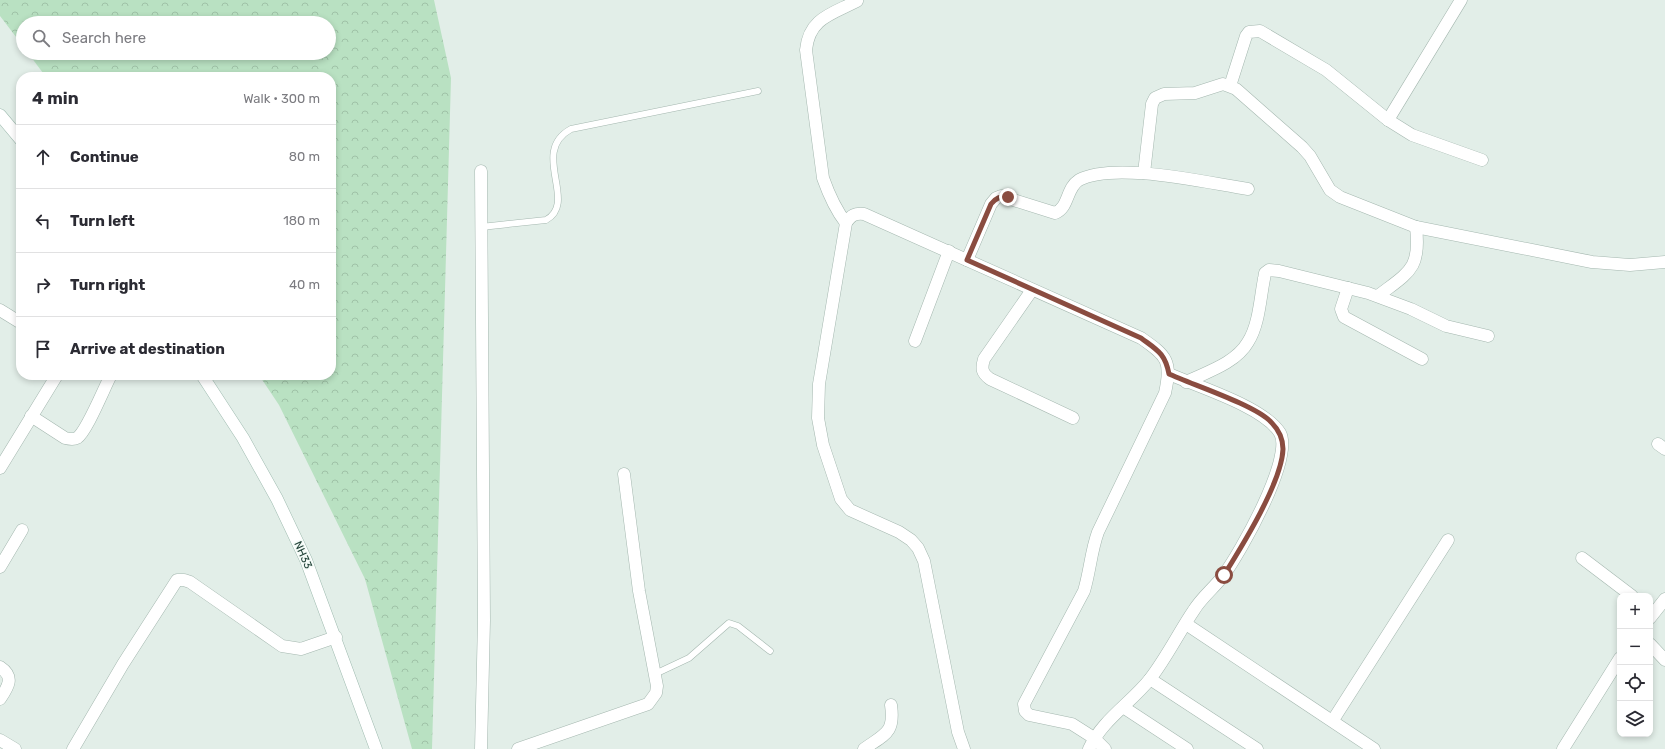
<!DOCTYPE html>
<meta charset="utf-8">
<style>
body{margin:0;font-family:Rubik,sans-serif;background:#f7f7f7;color:#2b2b33}
.controls{position:absolute;right:12px;bottom:12px;display:grid;overflow:hidden;border-radius:8px;box-shadow:0 2px 6px #0003}
.controls button{width:36px;height:36px;display:grid;place-items:center;padding:0;border:0;border-bottom:1px solid #e1e1e2;background:#fff;color:#2b2b33;font:20px sans-serif}
.stop{position:absolute;width:12px;height:12px;margin:-9px;border:3px solid #8a4c40;border-radius:50%;background:#fff}
.stop.end{background:#8a4c40;border-color:#fff;box-shadow:0 1px 4px #0008}
.list{margin:0;padding:0;list-style:none}
h2{display:flex;justify-content:space-between;align-items:center;height:52px;margin:0;padding:0 16px;font-size:17px}
h2 small{font-size:13px;font-weight:400;color:#7c7c81}
.list li{display:grid;grid-template-columns:26px 1fr auto;gap:12px;align-items:center;box-sizing:border-box;height:64px;padding:0 16px;border-top:1px solid #e1e1e2}
.list b{display:block;font-size:15px;white-space:nowrap}
.list em{font-size:13px;font-style:normal;color:#7c7c81}
.icon{flex:none;width:22px;height:22px;fill:none;stroke:currentColor;stroke-width:2;stroke-linecap:round;stroke-linejoin:round}
.map{position:relative;flex:none;width:1665px;height:749px;overflow:hidden}
.search{position:absolute;background:#fff;box-shadow:0 2px 6px #0003;left:16px;top:16px;width:320px;height:44px;display:flex;align-items:center;gap:10px;box-sizing:border-box;padding:0 14px;border-radius:22px;color:#7c7c81;font-size:15px}
.panel{position:absolute;background:#fff;box-shadow:0 2px 6px #0003;left:16px;top:72px;width:320px;height:308px;border-radius:16px}
.map>svg:first-child{display:block}
.forest{fill:url(#forest-crowns)}
.lines{fill:none;stroke-linecap:round;stroke-linejoin:round}
.lane-casing{stroke:#a4b7af;stroke-width:7}
.street-casing{stroke:#a4b7af;stroke-width:13}
.secondary-casing{stroke:#9fbbb0;stroke-width:13}
.lane{stroke:#fff;stroke-width:6}
.street{stroke:#fff;stroke-width:12}
.secondary{stroke:#fff;stroke-width:12}
.route{stroke:#8a4c40;stroke-width:5}
.labels{text-anchor:middle;dominant-baseline:central;stroke-width:3;stroke-linejoin:round;paint-order:stroke}
.street-label{font-size:11px;fill:#204137;stroke:#f3faf6}
</style>
<div class="map">
<svg width="1665" height="749" viewBox="0 0 1665 749">
<defs>
<pattern id="forest-crowns" width="20" height="18" patternUnits="userSpaceOnUse"><rect width="20" height="18" fill="#b9e1c2"/><path d="M2 6a3 3 0 1 1 6 0M12 15a3 3 0 1 1 6 0" fill="none" stroke="#9fc2a7"/></pattern>
</defs>
<rect width="100%" height="100%" fill="#e2eee8"/>
<!-- forest -->
<path class="forest" d="M 0,0 L 434,0 L 451,78 L 432,749 L 412,749 L 365,579 L 279,405 L 259,375 L 331,375 L 331,77 L 46,77 L 28,53 L 329,53 L 329,23 L 23,23 L 23,46 L 0,16 Z"/>
<g class="lines">
<defs>
<g id="lane">
<path d="M 481,227 L 546,220 C 579,202 529,152 571,129 L 758,91"/>
<path d="M 655,674 L 689,658 L 729,623 L 738,626 L 770,651"/>
</g>
<g id="street">
<path d="M 1230,86 L 1246,36 L 1249,32 L 1260,31 L 1326,70 L 1388,120 L 1412,135 L 1482,160"/>
<path d="M 1388,120 L 1461,0"/>
<path d="M 1144,173 L 1152,104 L 1155,98 L 1164,94 L 1195,93 L 1223,84 L 1236,89 L 1302,147 L 1310,156 L 1330,190 L 1340,197 L 1416,227 L 1592,262 L 1630,265 L 1665,262"/>
<path d="M 846,223 C 835,209 829,195 823,178 L 806,50 C 809,18 832,14 857,1"/>
<path d="M 967,260 L 991,204 L 996,198 L 1001,196 L 1055,213 C 1069,208 1066,188 1079,180 C 1115,161 1207,183 1248,189"/>
<path d="M 1348,288 L 1341,309 L 1344,317 L 1422,359"/>
<path d="M 1032,290 L 984,359 C 981,369 982,373 990,379 L 1073,418"/>
<path d="M 1378,296 C 1409,272 1421,269 1416,227"/>
<path d="M 0,310 L 21,323"/>
<path d="M 915,341 L 949,251"/>
<path d="M 1186,382 C 1207,372 1236,363 1248,342 C 1259,325 1260,299 1264,279 L 1265,273 L 1269,270 L 1279,271 L 1368,293 L 1411,309 L 1446,326 L 1488,336"/>
<path d="M 31,416 L 65,438 C 69,439 73,440 77,438 C 87,431 104,388 111,375"/>
<path d="M 1658,444 L 1665,449"/>
<path d="M 0,468 L 57,375"/>
<path d="M 1582,558 L 1632,596"/>
<path d="M 0,567 L 22,530"/>
<path d="M 1650,618 L 1665,599"/>
<path d="M 1186,624 L 1374,749"/>
<path d="M 1650,644 L 1665,660"/>
<path d="M 0,667 C 15,677 8,687 0,699"/>
<path d="M 1150,679 L 1257,749"/>
<path d="M 1123,707 L 1187,749"/>
<path d="M 1333,720 L 1448,540"/>
<path d="M 0,740 L 15,749"/>
<path d="M 73,749 L 123,664 L 177,580 L 184,580 L 190,582 L 282,646 L 301,649 L 336,637"/>
<path d="M 481,749 L 484,620 L 481,171"/>
<path d="M 518,749 L 648,704 L 656,693 L 657,686 L 639,591 L 624,474"/>
<path d="M 864,749 C 885,734 895,733 891,705"/>
<path d="M 964,749 L 958,732 L 924,561 L 918,548 L 911,540 L 899,532 L 850,510 L 841,499 L 823,445 L 818,418 L 819,384 L 846,223 C 851,215 855,213 864,214 L 1141,338 C 1167,356 1172,361 1165,393 L 1098,532 C 1091,551 1090,571 1084,591 L 1024,704 L 1025,711 L 1029,715 L 1072,724 L 1094,738 L 1105,749"/>
<path d="M 1089,749 C 1102,720 1131,703 1150,679 C 1167,657 1179,632 1194,610 C 1202,597 1214,588 1223,576 C 1240,553 1294,458 1280,433 C 1264,407 1199,387 1169,374"/>
<path d="M 1563,749 L 1620,658"/>
</g>
<g id="secondary">
<path d="M 0,115 L 21,140"/>
<path d="M 202,375 L 243,438 L 277,499 L 306,560 L 376,749"/>
</g>
</defs>
<!-- lane casing -->
<use href="#lane" class="lane-casing"/>
<!-- street casing -->
<use href="#street" class="street-casing"/>
<!-- secondary casing -->
<use href="#secondary" class="secondary-casing"/>
<!-- lane -->
<use href="#lane" class="lane"/>
<!-- street -->
<use href="#street" class="street"/>
<!-- secondary -->
<use href="#secondary" class="secondary"/>
</g>
<g class="lines">
<!-- route -->
<path class="route" d="M 1008,197 C 1000,196 996,198 991,204 L 967,260 L 1141,338 C 1157,350 1165,353 1169,374 C 1193,385 1255,405 1271,422 C 1278,429 1283,439 1283,449 C 1282,482 1242,546 1224,575"/>
</g>
<g class="labels">
<!-- street labels -->
<g class="street-label">
<text transform="translate(303 555) rotate(66)">NH33</text>
</g>
</g>
</svg>
<div class="controls">
<button>+</button>
<button>−</button>
<button><svg class="icon" aria-label="locate" viewBox="0 0 24 24"><circle cx="12" cy="12" r="6"/><path d="M12 2v4M12 18v4M2 12h4M18 12h4"/></svg></button>
<button><svg class="icon" aria-label="layers" viewBox="0 0 24 24"><path d="M12 4l9 5-9 5-9-5zM3 14l9 5 9-5"/></svg></button>
</div>
<div class="stop" style="left:1224px;top:575px"></div>
<div class="stop end" style="left:1008px;top:197px"></div>
<div class="search"><svg class="icon" aria-label="search" viewBox="0 0 24 24"><circle cx="10" cy="10" r="6"/><path d="M15 15l6 6"/></svg>Search here</div>
<section class="panel">
<h2>4 min<small>Walk · 300 m</small></h2>
<ul class="list">
<li><svg class="icon" aria-label="ahead" viewBox="0 0 24 24"><path d="M12 20V5M6 11l6-6 6 6"/></svg><div><b>Continue</b></div><em>80 m</em></li>
<li><svg class="icon" aria-label="left" viewBox="0 0 24 24"><path d="M17 20v-9H6M10 6l-5 5 5 5"/></svg><div><b>Turn left</b></div><em>180 m</em></li>
<li><svg class="icon" aria-label="right" viewBox="0 0 24 24"><path d="M7 20v-9h11M14 6l5 5-5 5"/></svg><div><b>Turn right</b></div><em>40 m</em></li>
<li><svg class="icon" aria-label="arrive" viewBox="0 0 24 24"><path d="M6 21V4h12l-3 4 3 4H6"/></svg><div><b>Arrive at destination</b></div></li>
</ul>
</section>
</div>
